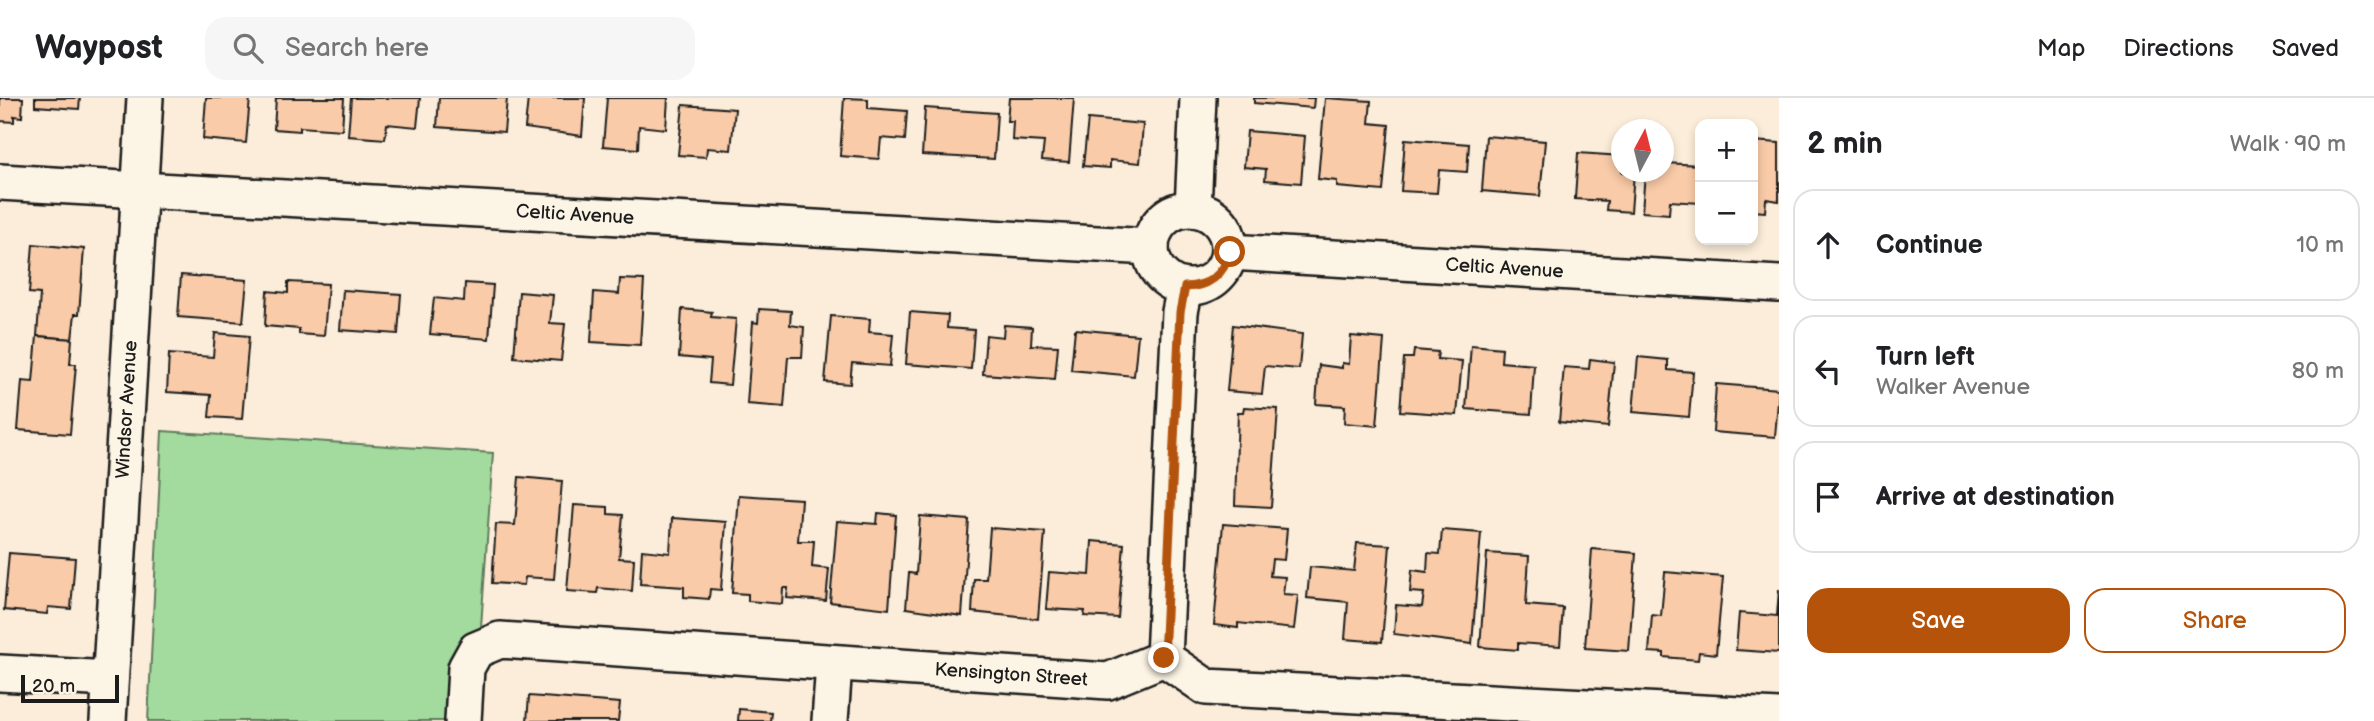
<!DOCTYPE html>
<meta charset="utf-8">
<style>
body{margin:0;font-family:"Balsamiq Sans",sans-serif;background:#f6f6f6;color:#202124}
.controls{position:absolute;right:21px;top:21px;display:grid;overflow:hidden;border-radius:14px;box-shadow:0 4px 10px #0003}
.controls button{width:63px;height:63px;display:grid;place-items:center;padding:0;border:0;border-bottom:2px solid #e0e0e0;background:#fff;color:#202124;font:35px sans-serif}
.compass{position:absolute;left:1611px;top:21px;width:63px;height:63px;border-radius:50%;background:#fff;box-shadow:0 4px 10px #0003;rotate:7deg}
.scale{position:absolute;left:21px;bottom:18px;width:98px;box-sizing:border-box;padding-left:7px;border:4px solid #1c1c1c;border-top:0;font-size:19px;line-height:24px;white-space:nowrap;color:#1c1c1c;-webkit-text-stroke:5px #fcf5e5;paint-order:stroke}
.stop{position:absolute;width:21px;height:21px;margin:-16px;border:5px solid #b45309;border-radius:50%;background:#fff}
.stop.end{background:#b45309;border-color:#fff;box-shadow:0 2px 7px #0008}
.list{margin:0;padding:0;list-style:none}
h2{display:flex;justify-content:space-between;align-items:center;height:91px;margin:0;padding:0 28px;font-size:30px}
h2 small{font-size:23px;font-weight:400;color:#757577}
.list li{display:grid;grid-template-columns:46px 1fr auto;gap:21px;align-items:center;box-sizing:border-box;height:112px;margin:0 14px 14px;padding:0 14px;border:2px solid #e0e0e0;border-radius:21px}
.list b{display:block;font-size:26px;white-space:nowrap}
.list p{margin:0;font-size:23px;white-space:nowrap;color:#757577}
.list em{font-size:23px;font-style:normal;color:#757577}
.actions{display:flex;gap:14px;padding:21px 28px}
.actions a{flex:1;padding:16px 0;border:2px solid #b45309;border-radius:21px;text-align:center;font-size:24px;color:#b45309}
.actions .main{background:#b45309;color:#fff}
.icon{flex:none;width:38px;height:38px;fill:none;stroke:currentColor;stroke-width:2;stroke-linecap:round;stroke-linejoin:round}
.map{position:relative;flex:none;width:1779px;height:623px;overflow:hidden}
header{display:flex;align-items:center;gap:42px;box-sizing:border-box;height:98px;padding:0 35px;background:#fff;border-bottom:2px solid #e0e0e0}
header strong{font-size:33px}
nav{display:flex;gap:38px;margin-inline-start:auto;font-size:24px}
.search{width:490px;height:63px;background:#f6f6f6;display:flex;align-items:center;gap:18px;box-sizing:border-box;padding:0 24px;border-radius:21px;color:#757577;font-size:26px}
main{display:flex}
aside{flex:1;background:#fff}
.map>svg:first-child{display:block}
.green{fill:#a3da9e;stroke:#607b5d;stroke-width:2}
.building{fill:#f9cba8;stroke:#1c1c1c;stroke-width:2}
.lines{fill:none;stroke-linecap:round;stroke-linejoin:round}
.minor-casing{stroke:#1c1c1c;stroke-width:40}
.minor{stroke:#fcf5e5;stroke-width:35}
.route{stroke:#b45309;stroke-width:9}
.labels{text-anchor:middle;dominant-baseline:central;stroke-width:6;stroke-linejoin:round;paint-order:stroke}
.street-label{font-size:19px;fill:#1c1c1c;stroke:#fcf5e5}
</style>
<header>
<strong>Waypost</strong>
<div class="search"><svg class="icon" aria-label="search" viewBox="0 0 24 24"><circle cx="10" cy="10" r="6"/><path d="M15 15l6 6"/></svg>Search here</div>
<nav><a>Map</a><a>Directions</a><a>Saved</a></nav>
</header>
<main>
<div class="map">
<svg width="1779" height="623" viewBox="0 0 1779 623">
<rect width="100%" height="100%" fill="#fbedd9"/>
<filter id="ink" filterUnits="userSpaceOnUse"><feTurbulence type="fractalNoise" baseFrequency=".0143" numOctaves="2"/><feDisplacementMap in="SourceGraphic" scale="14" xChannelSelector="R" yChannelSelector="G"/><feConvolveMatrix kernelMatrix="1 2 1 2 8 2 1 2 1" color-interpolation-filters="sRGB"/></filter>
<g filter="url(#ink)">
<!-- green -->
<path class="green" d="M 162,333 L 493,355 L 481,529 L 466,540 L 449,623 L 148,623 Z"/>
<!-- building -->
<g class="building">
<path d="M 0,0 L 23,0 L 22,19 L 14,18 L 14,24 L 0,23 Z"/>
<path d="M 35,0 L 80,0 L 79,11 L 35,8 Z"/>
<path d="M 206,0 L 250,0 L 246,45 L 203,41 Z"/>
<path d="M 276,0 L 344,0 L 342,32 L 300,29 L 300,33 L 274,31 Z"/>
<path d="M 351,0 L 420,0 L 417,29 L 387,26 L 385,41 L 348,38 Z"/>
<path d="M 439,0 L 507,0 L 504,34 L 437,29 Z"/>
<path d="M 528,0 L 585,0 L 582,38 L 525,30 Z"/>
<path d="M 607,0 L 668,0 L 666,31 L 639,28 L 638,51 L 603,48 Z"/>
<path d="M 844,0 L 868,1 L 868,10 L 907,13 L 905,42 L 881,40 L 879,61 L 840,58 Z"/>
<path d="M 1009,0 L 1074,0 L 1069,64 L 1042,62 L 1044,44 L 1012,42 L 1013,23 L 1007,23 Z"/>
<path d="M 1254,0 L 1314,0 L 1313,10 L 1254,5 Z"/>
<path d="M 1325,0 L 1371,3 L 1369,25 L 1389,27 L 1383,93 L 1337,89 L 1337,83 L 1318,81 Z"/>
<path d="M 683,7 L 735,11 L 731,52 L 707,50 L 706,59 L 678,57 Z"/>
<path d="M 925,10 L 997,15 L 994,61 L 922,57 Z"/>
<path d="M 1088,21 L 1143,26 L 1140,65 L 1110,62 L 1110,70 L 1083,68 Z"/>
<path d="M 1247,33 L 1305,38 L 1301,85 L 1265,82 L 1266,71 L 1244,69 Z"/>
<path d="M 1486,38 L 1545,43 L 1540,98 L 1482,93 Z"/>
<path d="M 1405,41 L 1469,46 L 1467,74 L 1439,72 L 1437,95 L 1401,93 Z"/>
<path d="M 1753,43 L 1779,45 L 1779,103 L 1766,101 L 1765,114 L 1753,113 Z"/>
<path d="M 1578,55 L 1622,58 L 1622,74 L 1634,74 L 1631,114 L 1606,112 L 1607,103 L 1575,101 Z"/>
<path d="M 1664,65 L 1700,67 L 1700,105 L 1670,103 L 1669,116 L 1642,114 L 1645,74 L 1664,74 Z"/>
<path d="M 33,146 L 84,151 L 79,216 L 75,216 L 72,241 L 37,238 L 40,196 L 29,195 Z"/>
<path d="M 181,177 L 247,182 L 243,224 L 178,219 Z"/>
<path d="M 620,181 L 644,182 L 640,247 L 591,244 L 594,194 L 619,196 Z"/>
<path d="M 288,184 L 328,186 L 324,238 L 299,236 L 299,231 L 265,228 L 267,193 L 288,195 Z"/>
<path d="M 465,185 L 493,187 L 489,241 L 430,236 L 434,200 L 464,203 Z"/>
<path d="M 343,192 L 401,196 L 398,236 L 340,232 Z"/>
<path d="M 519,194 L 553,197 L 550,225 L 565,226 L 561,263 L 514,259 Z"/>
<path d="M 682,211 L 712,214 L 711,219 L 736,221 L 730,287 L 709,285 L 711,262 L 679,259 Z"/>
<path d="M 759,211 L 791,213 L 790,227 L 804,229 L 802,259 L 788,259 L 784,309 L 747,306 L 753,224 L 758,225 Z"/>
<path d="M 910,214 L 948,217 L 947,230 L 974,232 L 971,271 L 906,266 Z"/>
<path d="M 831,218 L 870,221 L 869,234 L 893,236 L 890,268 L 852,265 L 850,286 L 825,284 Z"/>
<path d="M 1004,227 L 1032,229 L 1031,247 L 1058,248 L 1055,281 L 983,276 L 986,237 L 1003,239 Z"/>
<path d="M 1233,227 L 1302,236 L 1299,271 L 1265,268 L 1262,296 L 1227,293 Z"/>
<path d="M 1075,231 L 1138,237 L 1134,278 L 1071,272 Z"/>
<path d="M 215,235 L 249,238 L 242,321 L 209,319 L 211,297 L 167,294 L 169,256 L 213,259 Z"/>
<path d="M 37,238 L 72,241 L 70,266 L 76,266 L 70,336 L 18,332 L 22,283 L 33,284 Z"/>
<path d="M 1351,238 L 1384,241 L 1377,328 L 1344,325 L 1345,308 L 1316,306 L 1319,267 L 1342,270 L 1342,265 L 1349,266 Z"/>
<path d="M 1471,247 L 1502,250 L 1501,264 L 1534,267 L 1531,316 L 1466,311 Z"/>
<path d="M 1414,252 L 1438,254 L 1437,261 L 1462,263 L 1457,317 L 1400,313 L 1404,260 L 1413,260 Z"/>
<path d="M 1638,259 L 1668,262 L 1668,272 L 1693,274 L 1689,319 L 1633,314 Z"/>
<path d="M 1590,261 L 1614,264 L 1608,329 L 1559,324 L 1564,269 L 1589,271 Z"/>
<path d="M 1716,286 L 1779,291 L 1775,339 L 1713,334 Z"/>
<path d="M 1244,309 L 1278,311 L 1271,409 L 1235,407 L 1238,314 L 1243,314 Z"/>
<path d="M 519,379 L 562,383 L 554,481 L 525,479 L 524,487 L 492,485 L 496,426 L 515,427 Z"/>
<path d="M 739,397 L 801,401 L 798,443 L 814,443 L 812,469 L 829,471 L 826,503 L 787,500 L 788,490 L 783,490 L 782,506 L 748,503 L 748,496 L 732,495 Z"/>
<path d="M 574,407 L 608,409 L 608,416 L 623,417 L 619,460 L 634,461 L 632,493 L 598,490 L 597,495 L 567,493 Z"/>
<path d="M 878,415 L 896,417 L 889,511 L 830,504 L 837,423 L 877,426 Z"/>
<path d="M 920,418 L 969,422 L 962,518 L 906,510 L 909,475 L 916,476 Z"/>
<path d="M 672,420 L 726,424 L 721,492 L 710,491 L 709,501 L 684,499 L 684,489 L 640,486 L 642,452 L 670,455 Z"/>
<path d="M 1223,426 L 1287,431 L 1284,462 L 1272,461 L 1270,478 L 1285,479 L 1283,496 L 1298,497 L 1294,531 L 1238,525 L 1238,530 L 1214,527 Z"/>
<path d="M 990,430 L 1045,434 L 1038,521 L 972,514 L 974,481 L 986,481 Z"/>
<path d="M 1442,432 L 1481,435 L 1472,546 L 1394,536 L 1396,507 L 1422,509 L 1424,495 L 1410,494 L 1412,472 L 1427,474 L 1428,455 L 1440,456 Z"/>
<path d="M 1092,443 L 1124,446 L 1118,520 L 1084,518 L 1085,513 L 1046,511 L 1049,474 L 1090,477 Z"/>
<path d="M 1357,445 L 1390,447 L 1382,544 L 1345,541 L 1348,504 L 1307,500 L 1310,469 L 1354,473 Z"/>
<path d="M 1592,451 L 1636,455 L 1629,553 L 1585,550 Z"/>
<path d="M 9,455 L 75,460 L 71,511 L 48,509 L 47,516 L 4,512 Z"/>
<path d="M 1487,455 L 1529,458 L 1526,507 L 1563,510 L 1560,548 L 1518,545 L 1518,552 L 1480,549 Z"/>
<path d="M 1665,474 L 1723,479 L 1716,556 L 1699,554 L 1698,562 L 1664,559 L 1664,555 L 1649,554 L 1652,517 L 1661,518 Z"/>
<path d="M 1779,491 L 1779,555 L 1736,552 L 1739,515 L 1777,518 Z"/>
<path d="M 529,598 L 620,605 L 618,623 L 527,623 Z"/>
<path d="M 739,611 L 771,614 L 770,623 L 738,623 Z"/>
</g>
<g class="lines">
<defs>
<g id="minor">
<path id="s1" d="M 0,84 L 1151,149"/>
<path d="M 1193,111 L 1198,0"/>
<circle cx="1190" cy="150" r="39"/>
<path id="s2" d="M 1230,154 L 1779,186"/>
<path d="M 1164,560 L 1206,589 L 1779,619"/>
<path d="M 1164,560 L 1180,214 L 1185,189"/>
<path d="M 0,575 L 110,581"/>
<path id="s3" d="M 108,623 L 145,0"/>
<path id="s4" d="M 463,623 L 466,570 L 476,552 L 500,542 L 1108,583 L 1164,560"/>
<path d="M 830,623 L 834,566"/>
</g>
</defs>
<!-- minor casing -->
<use href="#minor" class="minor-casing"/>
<!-- minor -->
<use href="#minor" class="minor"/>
</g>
</g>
<g class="lines" filter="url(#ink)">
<!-- route -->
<path class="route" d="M 1164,560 L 1180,214 L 1185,189 C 1209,188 1223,178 1230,154"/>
</g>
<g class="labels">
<!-- street labels -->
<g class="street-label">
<text stroke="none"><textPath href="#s1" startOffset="576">Celtic Avenue</textPath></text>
<text stroke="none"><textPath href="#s2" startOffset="275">Celtic Avenue</textPath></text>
<text stroke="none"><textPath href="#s3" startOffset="312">Windsor Avenue</textPath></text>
<text stroke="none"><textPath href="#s4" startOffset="612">Kensington Street</textPath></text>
</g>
</g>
</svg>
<div class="controls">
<button>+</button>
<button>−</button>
</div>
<svg class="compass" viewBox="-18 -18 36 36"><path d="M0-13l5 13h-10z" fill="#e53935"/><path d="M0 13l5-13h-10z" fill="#757577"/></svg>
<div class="scale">20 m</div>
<div class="stop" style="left:1230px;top:154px"></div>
<div class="stop end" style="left:1164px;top:560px"></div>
</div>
<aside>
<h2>2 min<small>Walk · 90 m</small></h2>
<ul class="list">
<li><svg class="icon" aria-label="ahead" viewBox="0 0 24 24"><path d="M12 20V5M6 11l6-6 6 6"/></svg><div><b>Continue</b></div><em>10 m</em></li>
<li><svg class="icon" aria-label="left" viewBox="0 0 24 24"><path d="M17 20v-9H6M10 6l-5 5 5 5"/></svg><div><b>Turn left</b><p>Walker Avenue</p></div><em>80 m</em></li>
<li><svg class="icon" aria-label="arrive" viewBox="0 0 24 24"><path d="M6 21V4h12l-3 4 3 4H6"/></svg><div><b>Arrive at destination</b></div></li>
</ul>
<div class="actions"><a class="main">Save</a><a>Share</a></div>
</aside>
</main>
